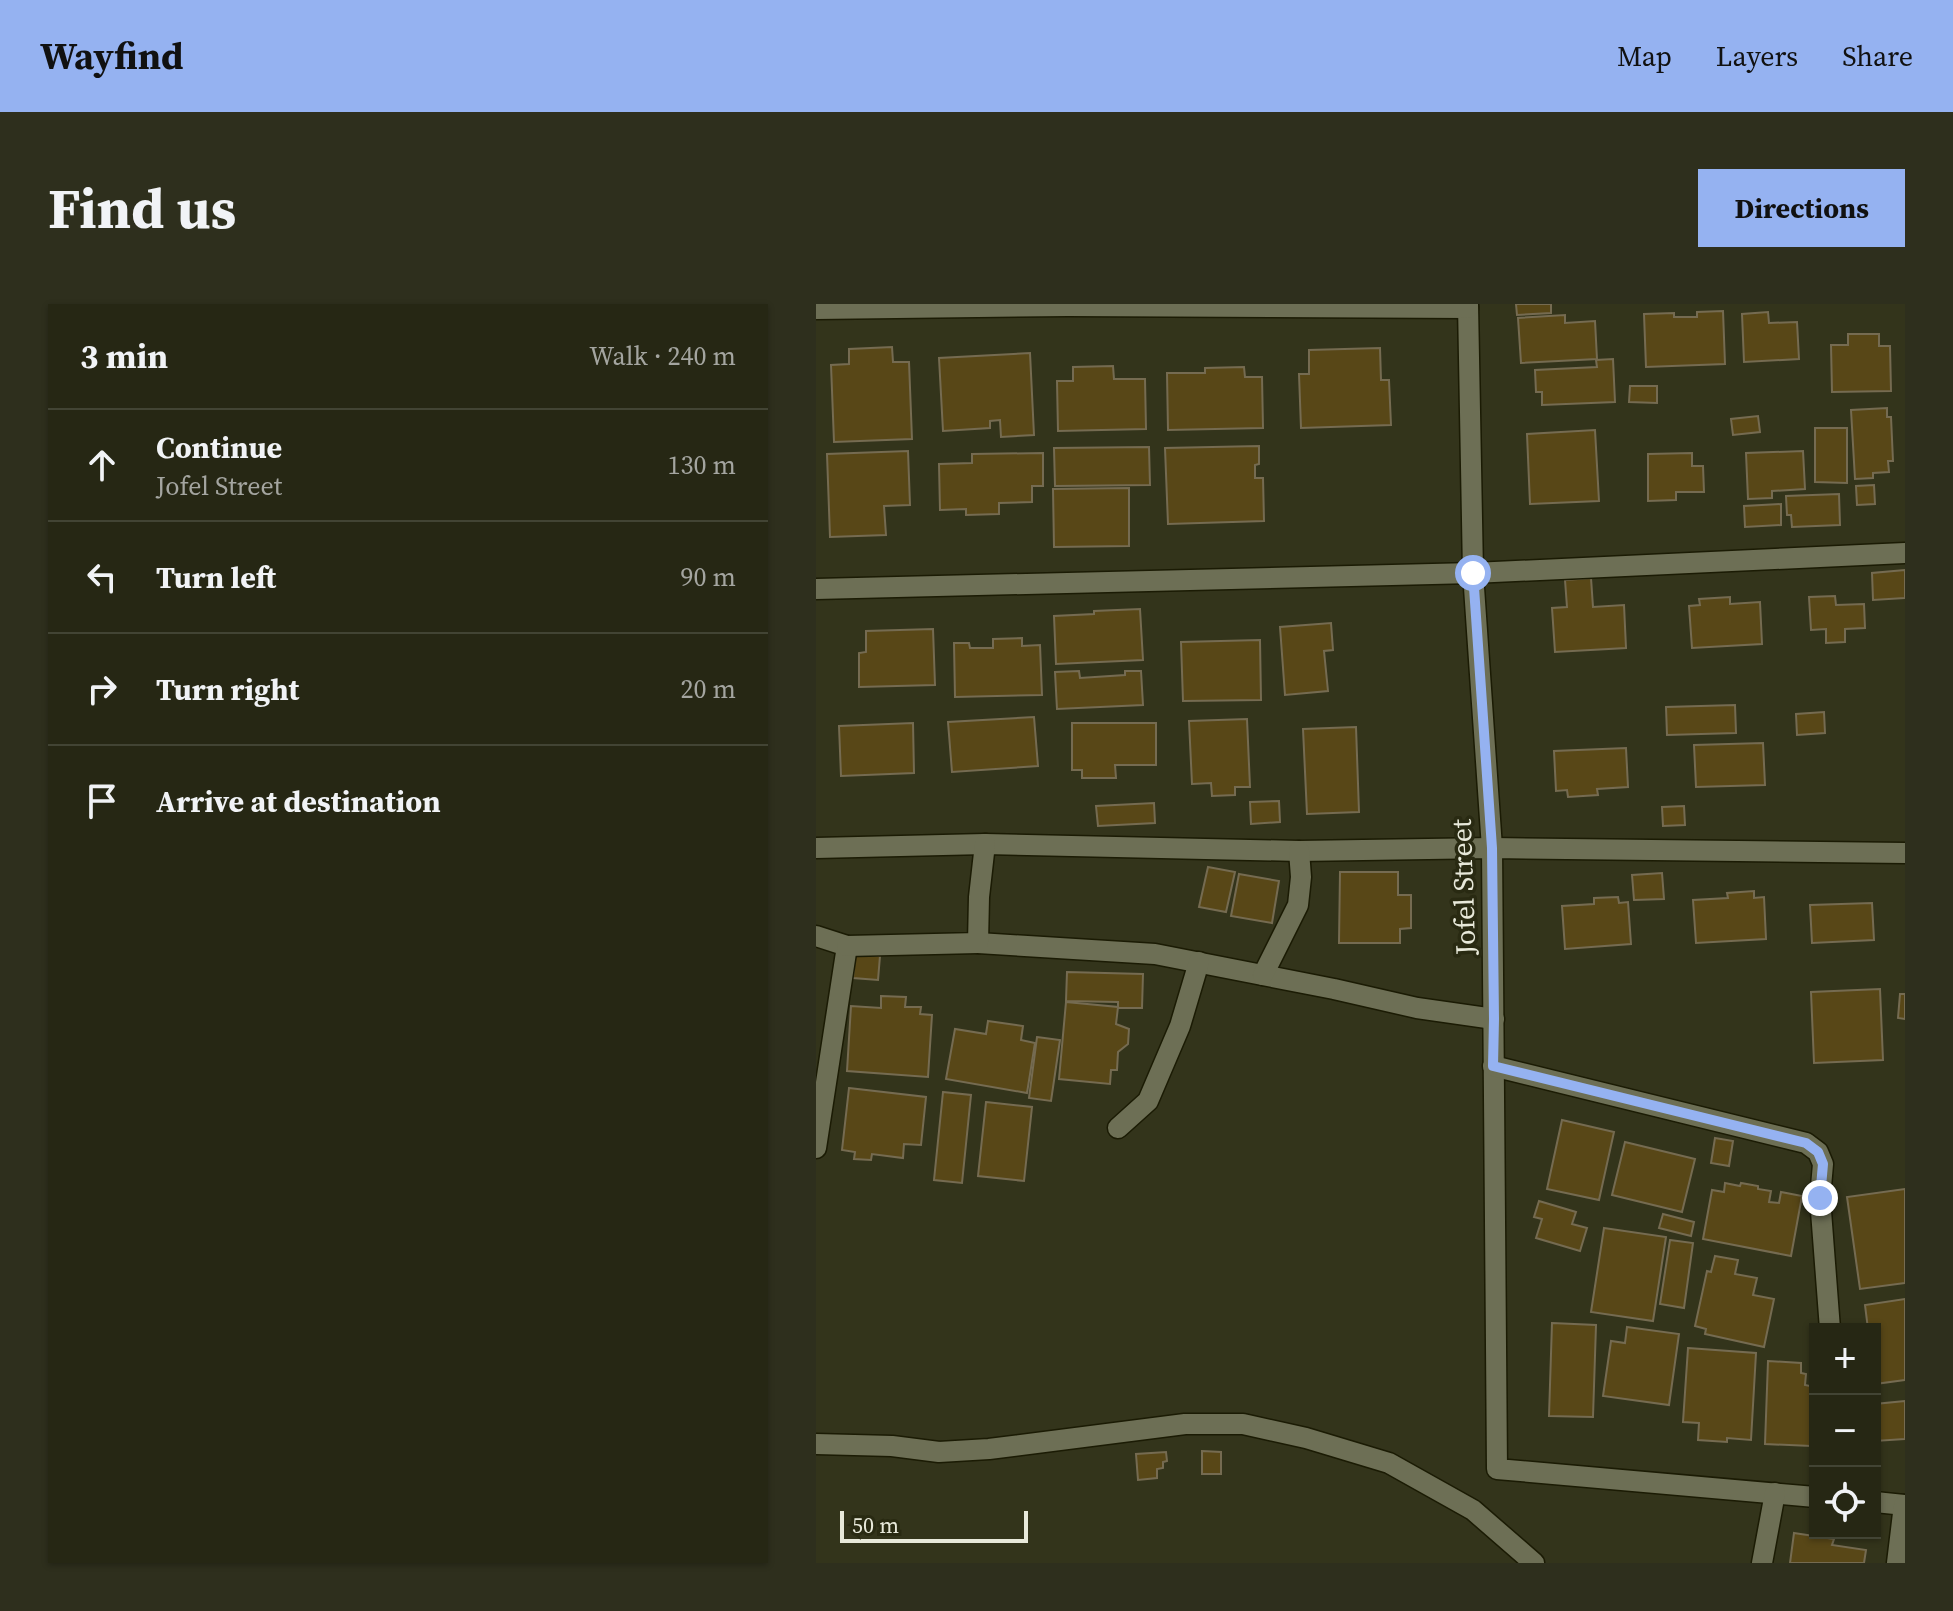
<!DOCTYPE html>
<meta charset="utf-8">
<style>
body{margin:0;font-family:"Source Serif 4",serif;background:#2e2f1d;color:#f1f3f6}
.controls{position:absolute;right:24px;bottom:24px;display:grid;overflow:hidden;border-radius:0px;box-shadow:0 2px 6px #0004}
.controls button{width:72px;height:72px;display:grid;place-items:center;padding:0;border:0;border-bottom:2px solid #424434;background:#262714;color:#f1f3f6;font:40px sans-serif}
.scale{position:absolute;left:24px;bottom:20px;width:188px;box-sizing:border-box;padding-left:8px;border:4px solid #e8e9da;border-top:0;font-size:22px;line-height:28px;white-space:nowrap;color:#e8e9da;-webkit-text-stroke:6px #292a12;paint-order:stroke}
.stop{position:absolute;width:24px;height:24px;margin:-18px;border:6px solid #95b2f1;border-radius:50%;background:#fff}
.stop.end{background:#95b2f1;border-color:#fff;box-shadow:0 2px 8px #0008}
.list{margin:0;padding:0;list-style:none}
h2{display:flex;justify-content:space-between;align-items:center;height:104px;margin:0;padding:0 32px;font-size:34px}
h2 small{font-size:26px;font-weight:400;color:#a4a5a0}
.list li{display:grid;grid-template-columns:52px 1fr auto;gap:24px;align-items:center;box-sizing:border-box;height:112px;padding:0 32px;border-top:2px solid #424434}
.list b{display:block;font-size:30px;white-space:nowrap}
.list p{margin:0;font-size:26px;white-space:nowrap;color:#a4a5a0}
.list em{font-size:26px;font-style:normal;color:#a4a5a0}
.icon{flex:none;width:44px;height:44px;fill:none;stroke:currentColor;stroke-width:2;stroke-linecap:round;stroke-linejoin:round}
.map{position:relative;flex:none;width:1089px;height:1259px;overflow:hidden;border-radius:0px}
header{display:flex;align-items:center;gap:48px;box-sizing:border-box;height:112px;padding:0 40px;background:#95b2f1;color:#111}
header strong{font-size:38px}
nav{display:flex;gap:44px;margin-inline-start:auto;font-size:28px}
.intro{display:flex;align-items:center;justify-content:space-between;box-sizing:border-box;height:192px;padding:0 48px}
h1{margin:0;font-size:56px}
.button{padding:20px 36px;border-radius:0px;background:#95b2f1;color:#111;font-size:28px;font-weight:700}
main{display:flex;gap:48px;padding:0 48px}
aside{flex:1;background:#262714;border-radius:0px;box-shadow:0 2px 6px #0004}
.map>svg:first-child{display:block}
.building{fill:#584717;stroke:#756b51;stroke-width:2}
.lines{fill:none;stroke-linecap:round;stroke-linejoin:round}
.minor-casing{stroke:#1b1b04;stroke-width:23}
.minor{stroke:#6d6f55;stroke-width:20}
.route{stroke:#95b2f1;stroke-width:10}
.labels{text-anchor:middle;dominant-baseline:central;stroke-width:7;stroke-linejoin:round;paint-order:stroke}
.street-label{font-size:28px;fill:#e8e9da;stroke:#292a12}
</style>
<header>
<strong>Wayfind</strong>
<nav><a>Map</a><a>Layers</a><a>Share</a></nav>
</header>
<div class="intro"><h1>Find us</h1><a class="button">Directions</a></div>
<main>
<aside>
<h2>3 min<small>Walk · 240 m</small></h2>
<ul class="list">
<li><svg class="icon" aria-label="ahead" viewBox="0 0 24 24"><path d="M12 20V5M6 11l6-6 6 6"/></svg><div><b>Continue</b><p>Jofel Street</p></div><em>130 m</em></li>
<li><svg class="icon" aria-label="left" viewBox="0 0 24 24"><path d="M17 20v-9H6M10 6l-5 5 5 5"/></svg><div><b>Turn left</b></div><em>90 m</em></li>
<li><svg class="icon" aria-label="right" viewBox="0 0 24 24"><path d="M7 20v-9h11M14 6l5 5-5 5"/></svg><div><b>Turn right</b></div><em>20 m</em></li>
<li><svg class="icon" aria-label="arrive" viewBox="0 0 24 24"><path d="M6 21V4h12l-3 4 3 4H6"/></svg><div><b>Arrive at destination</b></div></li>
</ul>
</aside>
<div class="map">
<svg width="1089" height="1259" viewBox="0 0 1089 1259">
<rect width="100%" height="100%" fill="#33341b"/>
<!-- building -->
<g class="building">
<path d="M 700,0 L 735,0 L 735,9 L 701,11 Z"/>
<path d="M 907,7 L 909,60 L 830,63 L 828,10 L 858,9 L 858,13 L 881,13 L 881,8 Z"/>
<path d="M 952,8 L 953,19 L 981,18 L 983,55 L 928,58 L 926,10 Z"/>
<path d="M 749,11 L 749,19 L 779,17 L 781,55 L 705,59 L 702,14 Z"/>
<path d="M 1032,30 L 1063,30 L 1063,42 L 1074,42 L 1075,87 L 1016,88 L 1015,41 L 1032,41 Z"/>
<path d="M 76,43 L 77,58 L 93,58 L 96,135 L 18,138 L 15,61 L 33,60 L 33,45 Z"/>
<path d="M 564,44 L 565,76 L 573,76 L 575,121 L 485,124 L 483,70 L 493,70 L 493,46 Z"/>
<path d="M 214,49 L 218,131 L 185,133 L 184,116 L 174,117 L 174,124 L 127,127 L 123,54 Z"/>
<path d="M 797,55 L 799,98 L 726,101 L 726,88 L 720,88 L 719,66 L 781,63 L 780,56 Z"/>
<path d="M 297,62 L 298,75 L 329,75 L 330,125 L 242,127 L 241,77 L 257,77 L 257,63 Z"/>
<path d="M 428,63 L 429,73 L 446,73 L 447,124 L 352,126 L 351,69 L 389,69 L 389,64 Z"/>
<path d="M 814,82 L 841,82 L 841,99 L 813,98 Z"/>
<path d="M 1071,104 L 1071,113 L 1075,113 L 1077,157 L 1072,157 L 1073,168 L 1057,169 L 1057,174 L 1039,175 L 1035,106 Z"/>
<path d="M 942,112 L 944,128 L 917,131 L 915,115 Z"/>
<path d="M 999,124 L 1031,124 L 1031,179 L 999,178 Z"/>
<path d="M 779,126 L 783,197 L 714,200 L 711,130 Z"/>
<path d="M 443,142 L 443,160 L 439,161 L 439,174 L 447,174 L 448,217 L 352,220 L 349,144 Z"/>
<path d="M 333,143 L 334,181 L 239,182 L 238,144 Z"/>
<path d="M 92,147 L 94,201 L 68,202 L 70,231 L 14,233 L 11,150 Z"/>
<path d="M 987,147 L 989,185 L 956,187 L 956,194 L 932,195 L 930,149 Z"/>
<path d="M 227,149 L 227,182 L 216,182 L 216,198 L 183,199 L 183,210 L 150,211 L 150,205 L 124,206 L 123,160 L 156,159 L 156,150 Z"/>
<path d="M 876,149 L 876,162 L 887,162 L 888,188 L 860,188 L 860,196 L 832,197 L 832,150 Z"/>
<path d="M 1058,181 L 1059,200 L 1041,201 L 1040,182 Z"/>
<path d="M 313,184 L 313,242 L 238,243 L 237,185 Z"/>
<path d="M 1023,190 L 1024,221 L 976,223 L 975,211 L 971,211 L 970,192 Z"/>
<path d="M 965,200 L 965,221 L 929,223 L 928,202 Z"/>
<path d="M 1089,266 L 1089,294 L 1057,296 L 1056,269 Z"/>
<path d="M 775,274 L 777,303 L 808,301 L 810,344 L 739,348 L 736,304 L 751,303 L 749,276 Z"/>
<path d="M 1019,292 L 1020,301 L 1048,300 L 1049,324 L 1029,325 L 1029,338 L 1010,339 L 1010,325 L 995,326 L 993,293 Z"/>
<path d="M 914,293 L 914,300 L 944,298 L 946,340 L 876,344 L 873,302 L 884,301 L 883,295 Z"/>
<path d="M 324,305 L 327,356 L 240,360 L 238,312 L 278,310 L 278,307 Z"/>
<path d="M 515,319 L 517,346 L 508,347 L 512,387 L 469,391 L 464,323 Z"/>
<path d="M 117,325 L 119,381 L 43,383 L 43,349 L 50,348 L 50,327 Z"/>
<path d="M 206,334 L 206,342 L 224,341 L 226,391 L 139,393 L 138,339 L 153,339 L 154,344 L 177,344 L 177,335 Z"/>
<path d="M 444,336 L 445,396 L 367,397 L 365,338 Z"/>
<path d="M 263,367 L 264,374 L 309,371 L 309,367 L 325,367 L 327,401 L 241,405 L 239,368 Z"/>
<path d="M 919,401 L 920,429 L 851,431 L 850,403 Z"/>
<path d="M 1008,408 L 1009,429 L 981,431 L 980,410 Z"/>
<path d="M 218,413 L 222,462 L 136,468 L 132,418 Z"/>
<path d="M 431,415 L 434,483 L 419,483 L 419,491 L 396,492 L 395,479 L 376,480 L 373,417 Z"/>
<path d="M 97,419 L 98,469 L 25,472 L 23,422 Z"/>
<path d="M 256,419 L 340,419 L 340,461 L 299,461 L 300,474 L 266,474 L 266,466 L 256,466 Z"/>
<path d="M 540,423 L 543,508 L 491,510 L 487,425 Z"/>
<path d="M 947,439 L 949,481 L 880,483 L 878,441 Z"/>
<path d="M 810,444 L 812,483 L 781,485 L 782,491 L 752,493 L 751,486 L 740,487 L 738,447 Z"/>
<path d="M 463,497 L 464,518 L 435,520 L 434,498 Z"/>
<path d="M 338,499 L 339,519 L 282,522 L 280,502 Z"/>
<path d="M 868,502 L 869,521 L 847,522 L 846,503 Z"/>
<path d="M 392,563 L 419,568 L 410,608 L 383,603 Z"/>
<path d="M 524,568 L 582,568 L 582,591 L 595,591 L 595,624 L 584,625 L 584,639 L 523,639 Z"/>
<path d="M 846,569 L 848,595 L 818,596 L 816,571 Z"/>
<path d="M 423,570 L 463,577 L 456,619 L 415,612 Z"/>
<path d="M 938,587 L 938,594 L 948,593 L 950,635 L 880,639 L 877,596 L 912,594 L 911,589 Z"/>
<path d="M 802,593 L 803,599 L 812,598 L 815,640 L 749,645 L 746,602 L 778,600 L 778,594 Z"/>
<path d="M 1056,599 L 1058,636 L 996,639 L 994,601 Z"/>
<path d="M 39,650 L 64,652 L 62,676 L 37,674 Z"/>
<path d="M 251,668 L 327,670 L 326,704 L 302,704 L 302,698 L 250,697 Z"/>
<path d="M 1064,685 L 1067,756 L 998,759 L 995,688 Z"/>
<path d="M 1084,690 L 1089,690 L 1089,715 L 1082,714 Z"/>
<path d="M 65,692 L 90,693 L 89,703 L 105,703 L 104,710 L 116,711 L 112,773 L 31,767 L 35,702 L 65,704 Z"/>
<path d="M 250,698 L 302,703 L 300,720 L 313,725 L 312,740 L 302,748 L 301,766 L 295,766 L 294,780 L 243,775 Z"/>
<path d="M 172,717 L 207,722 L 205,736 L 219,739 L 211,789 L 130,775 L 139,725 L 170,730 Z"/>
<path d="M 221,733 L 244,736 L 235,797 L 213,794 Z"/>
<path d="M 33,784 L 110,793 L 105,841 L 88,840 L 87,854 L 56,850 L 55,856 L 38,855 L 39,848 L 26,846 Z"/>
<path d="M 127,788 L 155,791 L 146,879 L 118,876 Z"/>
<path d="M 170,798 L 216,803 L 208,877 L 162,872 Z"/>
<path d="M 746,816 L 798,828 L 783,896 L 731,885 Z"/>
<path d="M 899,834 L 917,837 L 913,862 L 895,859 Z"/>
<path d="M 809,838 L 879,855 L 866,908 L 796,891 Z"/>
<path d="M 909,879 L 924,882 L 925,879 L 942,882 L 942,885 L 955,887 L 953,898 L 963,899 L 965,888 L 986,892 L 975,952 L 887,935 L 896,886 L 908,888 Z"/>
<path d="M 1089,885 L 1089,979 L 1044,985 L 1031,893 Z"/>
<path d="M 723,897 L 760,908 L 756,920 L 771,924 L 764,947 L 720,934 L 726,915 L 718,913 Z"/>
<path d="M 847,910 L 878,918 L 875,932 L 843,924 Z"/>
<path d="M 788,924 L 850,933 L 837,1017 L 775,1008 Z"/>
<path d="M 854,936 L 877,939 L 868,1004 L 844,1000 Z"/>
<path d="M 899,952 L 922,956 L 919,970 L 941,974 L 937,991 L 958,995 L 948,1043 L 889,1030 L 890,1025 L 879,1022 L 891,967 L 895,968 Z"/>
<path d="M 1089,995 L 1089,1076 L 1059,1080 L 1059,1025 L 1052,1025 L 1049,1001 Z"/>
<path d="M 736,1019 L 780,1021 L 777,1113 L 733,1112 Z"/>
<path d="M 811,1023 L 863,1030 L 853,1101 L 787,1092 L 795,1037 L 809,1039 Z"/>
<path d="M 872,1044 L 940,1049 L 935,1136 L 911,1134 L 911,1138 L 882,1136 L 883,1119 L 867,1118 Z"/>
<path d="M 952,1057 L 985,1059 L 985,1069 L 990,1070 L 989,1081 L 994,1082 L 994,1102 L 996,1102 L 995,1142 L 949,1140 Z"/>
<path d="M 1089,1097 L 1089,1135 L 1059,1137 L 1059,1100 Z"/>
<path d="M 386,1147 L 405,1148 L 405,1170 L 386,1170 Z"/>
<path d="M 350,1148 L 351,1157 L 347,1158 L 347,1164 L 341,1165 L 341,1174 L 322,1176 L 320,1150 Z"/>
<path d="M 978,1229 L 1018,1235 L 1016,1241 L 1050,1246 L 1048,1259 L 974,1259 Z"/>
</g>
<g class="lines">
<defs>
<g id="minor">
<path d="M 652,0 L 657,269 L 676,544 L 681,1165 L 999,1193"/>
<path d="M 0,5 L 252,2 L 652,4"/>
<path d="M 0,285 L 657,269 L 1089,249"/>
<path d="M 0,544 L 169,540 L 483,547 L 676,544 L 1089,549"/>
<path d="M 0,632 L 31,642 L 0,844"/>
<path d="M 162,639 L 339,650 L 518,685 L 601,704 L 678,715"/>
<path d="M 31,642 L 162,639 L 163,593 L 169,540"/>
<path d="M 447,671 L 482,601 L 485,573 L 483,547"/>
<path d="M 677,762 L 990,839 L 1002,848 L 1007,860 L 1004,894 L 1014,1025"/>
<path d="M 302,824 L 332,797 L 364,722 L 383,658"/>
<path d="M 0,1140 L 76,1142 L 123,1148 L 173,1145 L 369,1120 L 427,1120 L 490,1134 L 573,1159 L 657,1206 L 718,1259"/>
<path d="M 1059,1198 L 1089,1201"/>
<path d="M 946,1259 L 959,1189"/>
<path d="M 1081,1259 L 1088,1201"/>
</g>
</defs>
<!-- minor casing -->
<use href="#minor" class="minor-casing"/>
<!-- minor -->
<use href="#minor" class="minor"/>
</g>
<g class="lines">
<!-- route -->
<path class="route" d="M 657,269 L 676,544 L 678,715 L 677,762 L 990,839 L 1002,848 L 1007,860 L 1004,894"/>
</g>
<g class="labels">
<!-- street labels -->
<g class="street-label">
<text transform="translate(647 583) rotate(-92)">Jofel Street</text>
</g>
</g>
</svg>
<div class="controls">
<button>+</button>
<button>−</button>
<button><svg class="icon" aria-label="locate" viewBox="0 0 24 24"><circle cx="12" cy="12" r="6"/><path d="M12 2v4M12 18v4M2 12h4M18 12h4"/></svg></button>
</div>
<div class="scale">50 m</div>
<div class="stop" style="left:657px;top:269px"></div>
<div class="stop end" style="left:1004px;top:894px"></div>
</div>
</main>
